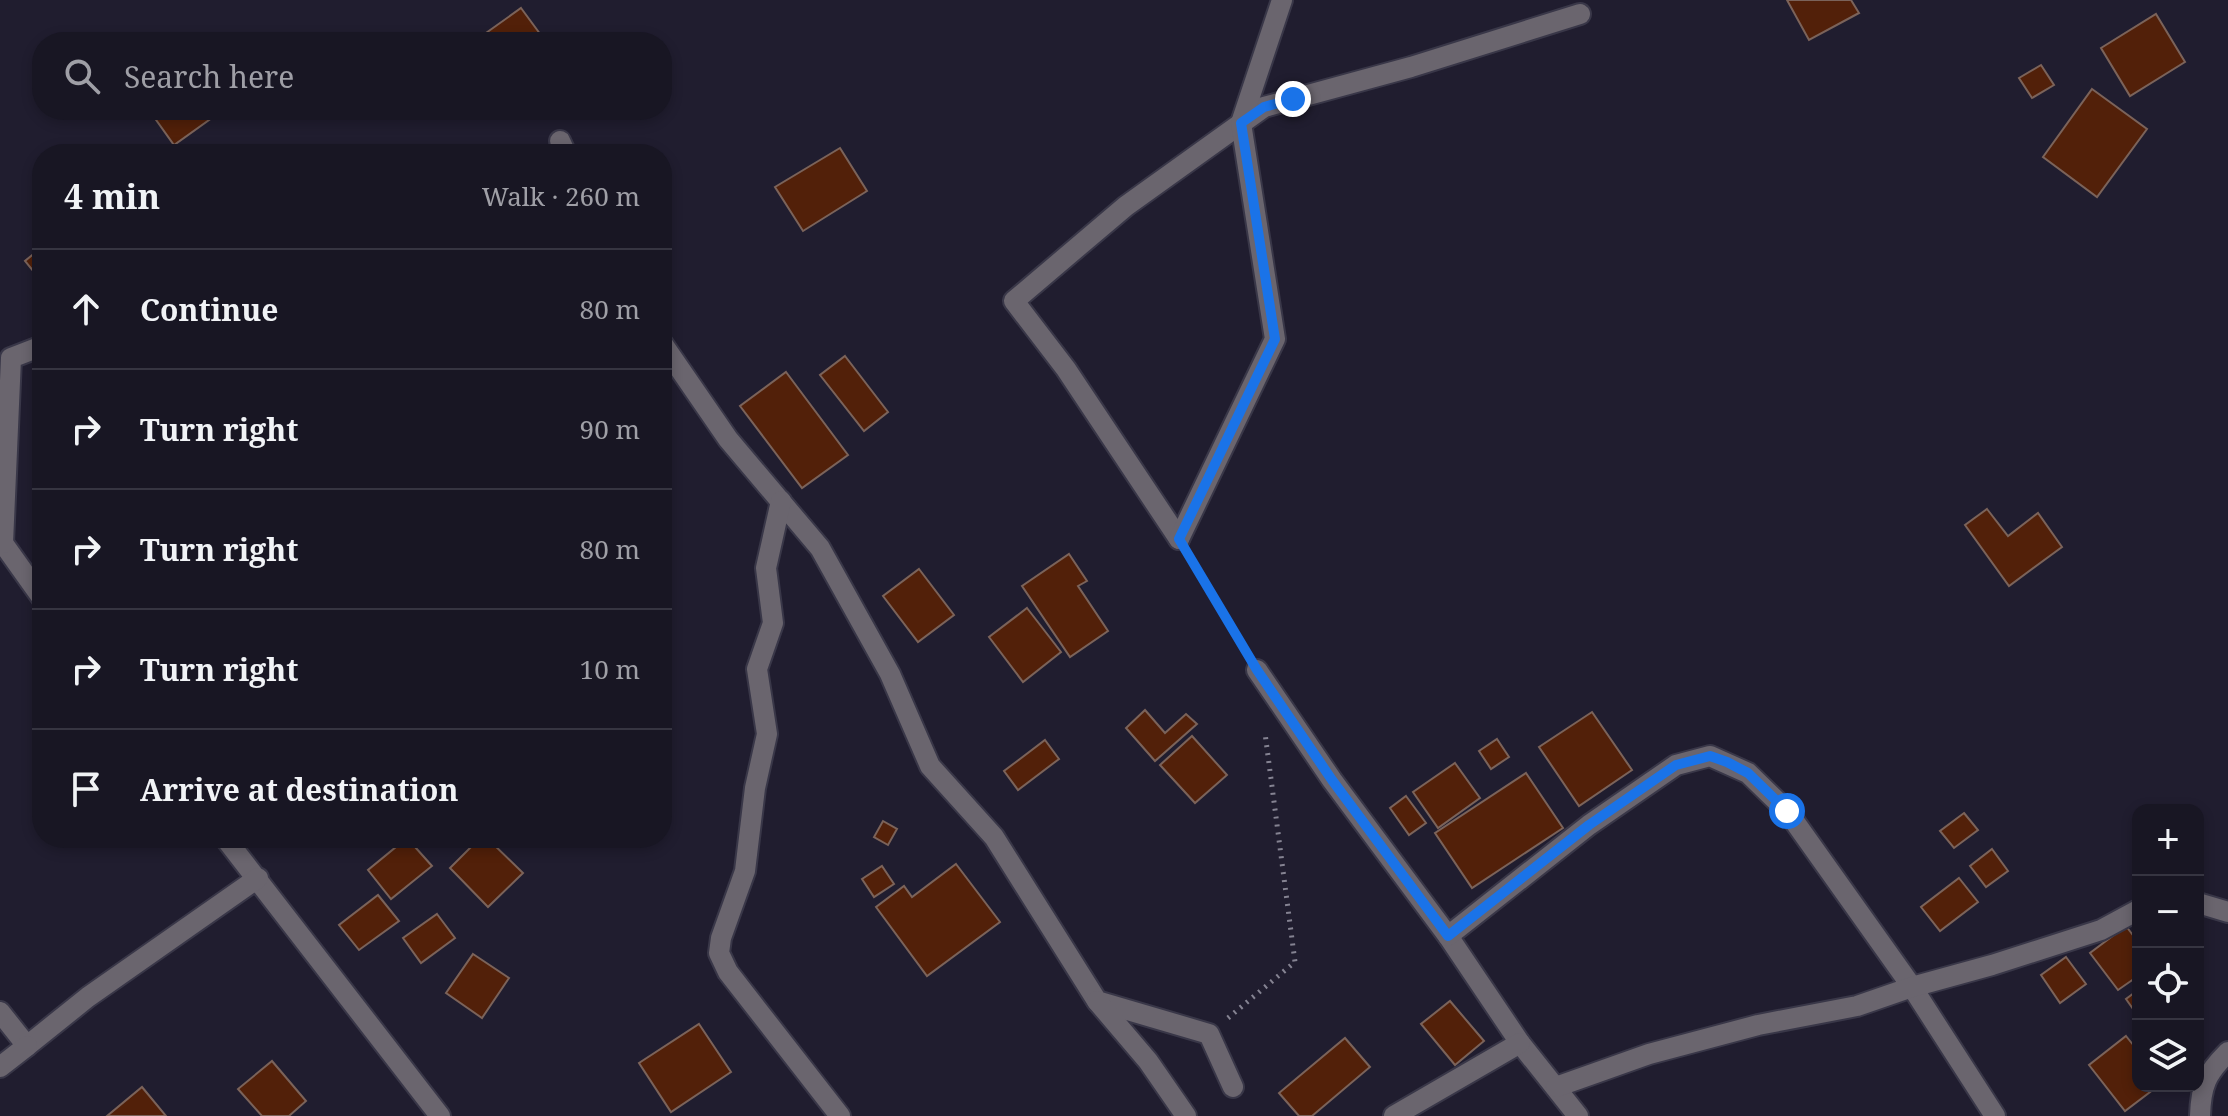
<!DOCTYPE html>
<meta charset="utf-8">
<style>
body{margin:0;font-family:"Noto Serif",serif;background:#211f2b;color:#f1f3f6}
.controls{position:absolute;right:24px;bottom:24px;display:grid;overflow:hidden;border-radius:16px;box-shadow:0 4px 12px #0003}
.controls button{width:72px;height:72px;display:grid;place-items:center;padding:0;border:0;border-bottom:2px solid #363541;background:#181623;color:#f1f3f6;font:40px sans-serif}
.stop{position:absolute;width:24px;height:24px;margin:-18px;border:6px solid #1a73e8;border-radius:50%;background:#fff}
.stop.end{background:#1a73e8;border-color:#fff;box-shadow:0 2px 8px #0008}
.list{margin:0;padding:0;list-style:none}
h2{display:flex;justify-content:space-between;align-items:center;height:104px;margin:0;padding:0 32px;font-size:34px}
h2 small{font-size:26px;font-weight:400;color:#9f9fa6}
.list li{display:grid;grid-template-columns:52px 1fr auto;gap:24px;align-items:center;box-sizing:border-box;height:120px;padding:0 32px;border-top:2px solid #363541}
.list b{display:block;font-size:30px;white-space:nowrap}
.list em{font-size:26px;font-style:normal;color:#9f9fa6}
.icon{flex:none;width:44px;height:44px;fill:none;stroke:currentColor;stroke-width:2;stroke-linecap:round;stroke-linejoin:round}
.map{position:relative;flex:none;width:2228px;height:1116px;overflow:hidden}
.search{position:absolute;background:#181623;box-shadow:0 4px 12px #0003;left:32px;top:32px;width:640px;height:88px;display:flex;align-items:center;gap:20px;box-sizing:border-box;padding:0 28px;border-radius:32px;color:#9f9fa6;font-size:30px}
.panel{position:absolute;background:#181623;box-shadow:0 4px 12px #0003;left:32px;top:144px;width:640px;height:704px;border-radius:32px}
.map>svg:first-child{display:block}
.building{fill:#522009;stroke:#7b635a;stroke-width:2}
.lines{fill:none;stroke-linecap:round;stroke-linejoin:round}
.minor-casing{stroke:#393748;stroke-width:24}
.path{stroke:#858392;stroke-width:5;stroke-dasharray:2 6;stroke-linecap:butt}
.minor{stroke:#6a656e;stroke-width:20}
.route{stroke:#1a73e8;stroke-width:10}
</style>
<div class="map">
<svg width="2228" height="1116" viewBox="0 0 2228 1116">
<rect width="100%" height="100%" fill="#201d2f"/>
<!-- building -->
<g class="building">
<path d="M 1787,0 L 1851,0 L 1859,13 L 1809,40 Z"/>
<path d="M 521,8 L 546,42 L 482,42 L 479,38 Z"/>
<path d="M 2156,14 L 2185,62 L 2130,96 L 2101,48 Z"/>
<path d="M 2041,65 L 2054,85 L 2032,98 L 2019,78 Z"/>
<path d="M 2092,89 L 2147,129 L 2097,197 L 2043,157 Z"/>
<path d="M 149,110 L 223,110 L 174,145 Z"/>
<path d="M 840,148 L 867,191 L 803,231 L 775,187 Z"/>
<path d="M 42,247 L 42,282 L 25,261 Z"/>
<path d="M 845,356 L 888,412 L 864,431 L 820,375 Z"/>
<path d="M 786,372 L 848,455 L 802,488 L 740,406 Z"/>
<path d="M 1987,509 L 2008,536 L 2038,513 L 2062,547 L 2009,586 L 1965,525 Z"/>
<path d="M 1069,554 L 1087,581 L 1078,586 L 1108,631 L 1070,657 L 1022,586 Z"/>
<path d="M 919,569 L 954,615 L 918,642 L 883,596 Z"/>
<path d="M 1027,608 L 1061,652 L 1023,682 L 989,637 Z"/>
<path d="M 1145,710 L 1165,733 L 1186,714 L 1197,724 L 1155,761 L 1126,728 Z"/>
<path d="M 1592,712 L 1632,770 L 1579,806 L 1539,747 Z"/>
<path d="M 1192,736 L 1227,775 L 1195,803 L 1160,765 Z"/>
<path d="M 1497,739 L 1509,757 L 1491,769 L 1479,751 Z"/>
<path d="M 1045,740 L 1059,759 L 1018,790 L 1004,771 Z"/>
<path d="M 1455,763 L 1480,798 L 1438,828 L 1413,792 Z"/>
<path d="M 1526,773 L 1563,828 L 1472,888 L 1435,833 Z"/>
<path d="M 1406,796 L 1426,823 L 1409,835 L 1390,808 Z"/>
<path d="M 1964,813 L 1978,830 L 1954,848 L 1940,831 Z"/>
<path d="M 883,821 L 897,829 L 888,845 L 874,837 Z"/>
<path d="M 407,838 L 432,866 L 391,899 L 368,870 Z"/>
<path d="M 480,838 L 487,838 L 523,873 L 488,907 L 450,868 Z"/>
<path d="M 1992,849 L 2008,871 L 1986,887 L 1970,866 Z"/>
<path d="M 956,864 L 1000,922 L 927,976 L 876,907 L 904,886 L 912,897 Z"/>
<path d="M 882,866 L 894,884 L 874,897 L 862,879 Z"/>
<path d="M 1959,878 L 1978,902 L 1940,931 L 1921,907 Z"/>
<path d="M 378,895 L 399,921 L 359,950 L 339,925 Z"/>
<path d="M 437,914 L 455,938 L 421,963 L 403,938 Z"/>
<path d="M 2126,926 L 2138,942 L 2138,976 L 2118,990 L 2090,953 Z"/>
<path d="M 473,954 L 509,978 L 482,1018 L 446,993 Z"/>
<path d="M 2066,957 L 2086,984 L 2060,1003 L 2041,975 Z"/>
<path d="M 2138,990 L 2138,1016 L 2126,999 Z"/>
<path d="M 1450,1001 L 1484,1041 L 1455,1065 L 1421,1024 Z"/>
<path d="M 699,1024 L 731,1072 L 671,1112 L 639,1063 Z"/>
<path d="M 2126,1036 L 2138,1051 L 2138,1086 L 2158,1086 L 2125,1111 L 2089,1065 Z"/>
<path d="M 1345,1038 L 1370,1067 L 1312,1116 L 1299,1116 L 1279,1093 Z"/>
<path d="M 272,1061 L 306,1101 L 289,1116 L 262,1116 L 238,1089 Z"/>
<path d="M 142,1087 L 166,1116 L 107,1116 Z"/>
</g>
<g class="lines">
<defs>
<g id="minor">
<path d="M 560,141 L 566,154"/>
<path d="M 662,343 L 728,439 L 820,548 L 890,674 L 930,766 L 994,837 L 1097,1001 L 1209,1034 L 1233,1087"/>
<path d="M 781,501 L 766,568 L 773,623 L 757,669 L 767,734 L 755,788 L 745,871 L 721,938 L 719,953 L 728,972 L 840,1116"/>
<path d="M 0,539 L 42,598"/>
<path d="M 1179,539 L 1066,369 L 1014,301 L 1126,206 L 1264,107 L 1411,67 L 1580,14"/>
<path d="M 1179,539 L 1275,339 L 1241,123 L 1282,0"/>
<path d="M 0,543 L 3,543 L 11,358 L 42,346"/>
<path d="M 1257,670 L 1332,780 L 1448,936 L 1520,1043 L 1578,1116"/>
<path d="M 225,838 L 440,1116"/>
<path d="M 2198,903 L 2228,912"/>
<path d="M 1448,936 L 1589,825 L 1676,765 L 1710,756 L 1748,773 L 1787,811 L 1912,987 L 1995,1116"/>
<path d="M 1097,1001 L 1148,1061 L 1186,1116"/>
<path d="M 0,1012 L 27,1046 L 88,997 L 258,878"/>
<path d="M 0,1067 L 27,1046"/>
<path d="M 1556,1087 L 1649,1054 L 1758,1025 L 1857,1006 L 1912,987 L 1992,965 L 2101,930 L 2138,910"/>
<path d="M 1394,1116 L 1520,1043"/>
<path d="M 2200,1116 C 2201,1085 2206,1074 2228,1052"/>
</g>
</defs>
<!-- minor casing -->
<use href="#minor" class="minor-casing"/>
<!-- path -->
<g class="path">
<path d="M 1193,563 L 1243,647"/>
<path d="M 1228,1018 L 1295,962 L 1265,733"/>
</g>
<!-- minor -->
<use href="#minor" class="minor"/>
</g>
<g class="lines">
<!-- route -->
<path class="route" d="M 1293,99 L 1264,107 L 1241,123 L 1275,339 L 1179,539 L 1257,670 L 1332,780 L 1448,936 L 1589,825 L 1676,765 L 1710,756 L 1727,762 L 1748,773 L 1787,811"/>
</g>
</svg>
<div class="controls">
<button>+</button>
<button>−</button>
<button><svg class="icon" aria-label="locate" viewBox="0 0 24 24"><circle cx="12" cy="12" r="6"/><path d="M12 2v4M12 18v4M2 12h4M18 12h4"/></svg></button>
<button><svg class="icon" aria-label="layers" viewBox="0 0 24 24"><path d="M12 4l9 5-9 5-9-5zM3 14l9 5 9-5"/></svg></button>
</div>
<div class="stop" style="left:1787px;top:811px"></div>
<div class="stop end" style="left:1293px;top:99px"></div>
<div class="search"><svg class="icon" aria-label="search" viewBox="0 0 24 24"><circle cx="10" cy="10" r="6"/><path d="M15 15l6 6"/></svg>Search here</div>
<section class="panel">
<h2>4 min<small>Walk · 260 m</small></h2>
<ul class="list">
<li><svg class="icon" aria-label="ahead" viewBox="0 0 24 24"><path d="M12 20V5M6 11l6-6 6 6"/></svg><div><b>Continue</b></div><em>80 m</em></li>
<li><svg class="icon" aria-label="right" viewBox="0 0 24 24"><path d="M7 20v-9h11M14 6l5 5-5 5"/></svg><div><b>Turn right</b></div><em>90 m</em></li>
<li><svg class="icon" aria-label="right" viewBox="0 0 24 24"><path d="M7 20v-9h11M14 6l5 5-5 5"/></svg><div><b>Turn right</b></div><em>80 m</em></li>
<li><svg class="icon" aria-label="right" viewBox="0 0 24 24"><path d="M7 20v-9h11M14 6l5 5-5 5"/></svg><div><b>Turn right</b></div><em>10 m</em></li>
<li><svg class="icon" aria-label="arrive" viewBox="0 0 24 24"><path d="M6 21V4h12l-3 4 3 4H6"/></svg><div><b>Arrive at destination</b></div></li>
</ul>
</section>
</div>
